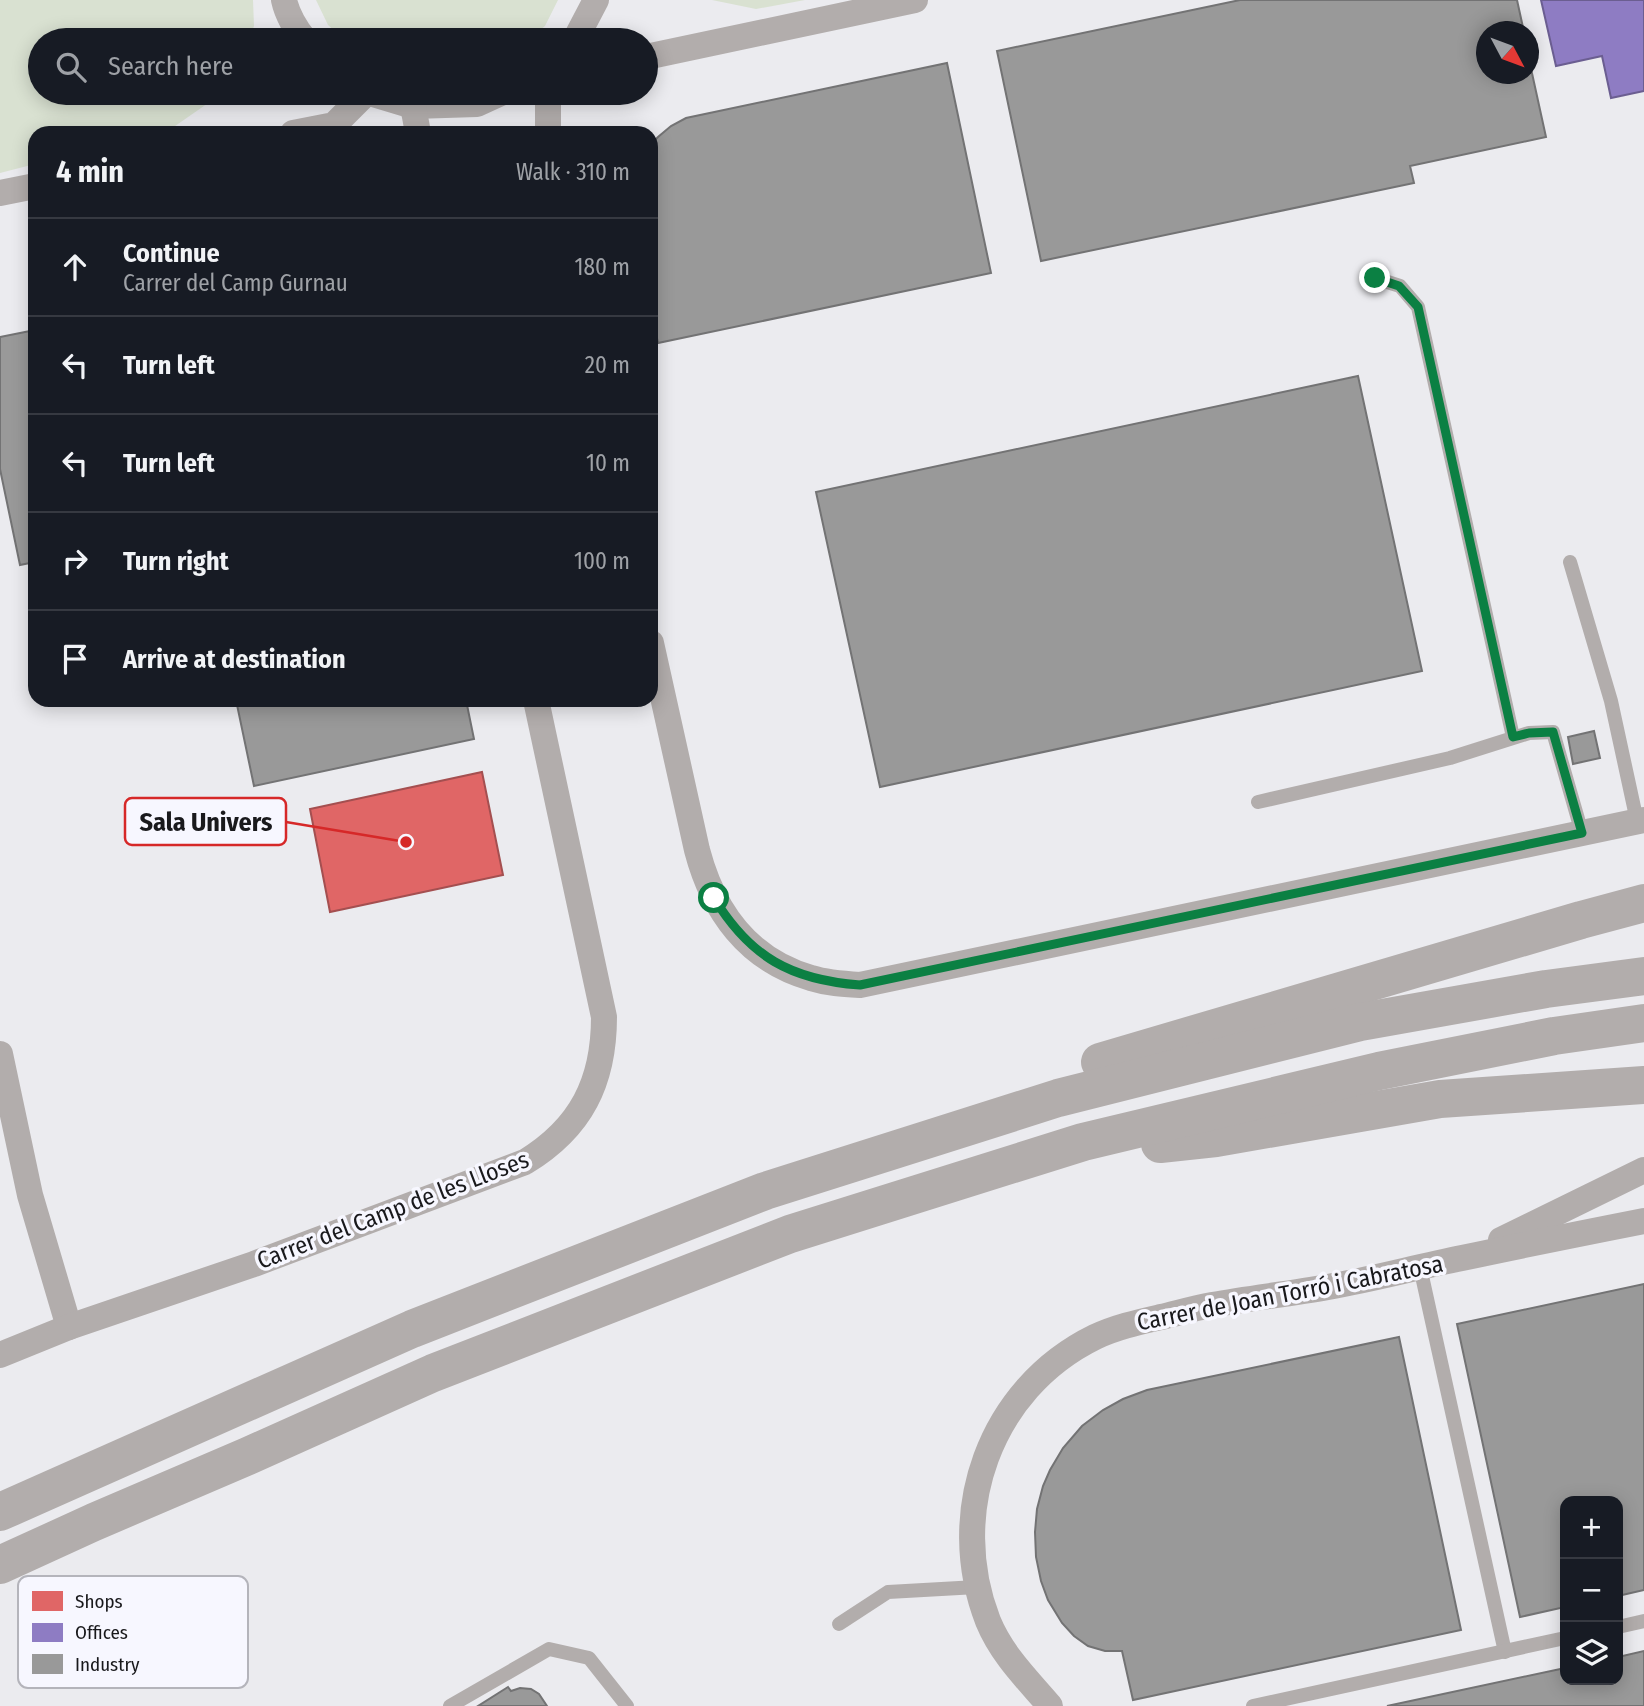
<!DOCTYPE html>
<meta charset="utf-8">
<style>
body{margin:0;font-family:"Fira Sans Condensed",sans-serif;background:#20242c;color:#f1f3f6}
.controls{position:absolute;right:21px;bottom:21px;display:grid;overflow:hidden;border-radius:14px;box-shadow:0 4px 18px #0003}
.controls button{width:63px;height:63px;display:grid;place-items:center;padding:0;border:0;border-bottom:2px solid #363941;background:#171b24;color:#f1f3f6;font:35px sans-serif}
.compass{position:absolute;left:1476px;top:21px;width:63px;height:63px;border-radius:50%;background:#171b24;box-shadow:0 4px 18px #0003;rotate:131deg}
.stop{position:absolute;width:21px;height:21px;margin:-16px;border:5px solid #0b8043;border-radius:50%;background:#fff}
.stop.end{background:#0b8043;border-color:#fff;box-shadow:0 2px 7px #0008}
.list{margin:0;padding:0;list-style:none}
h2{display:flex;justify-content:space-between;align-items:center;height:91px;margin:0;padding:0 28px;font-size:30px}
h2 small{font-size:23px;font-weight:400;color:#9ea1a6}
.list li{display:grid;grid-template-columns:46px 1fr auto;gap:21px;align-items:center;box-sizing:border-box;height:98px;padding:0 28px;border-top:2px solid #363941}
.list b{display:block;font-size:26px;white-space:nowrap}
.list p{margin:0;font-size:23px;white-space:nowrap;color:#9ea1a6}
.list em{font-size:23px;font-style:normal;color:#9ea1a6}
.icon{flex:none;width:38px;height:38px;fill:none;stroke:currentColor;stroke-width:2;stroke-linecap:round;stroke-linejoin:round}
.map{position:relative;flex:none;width:1644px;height:1706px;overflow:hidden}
.search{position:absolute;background:#171b24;box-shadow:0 4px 18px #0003;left:28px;top:28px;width:630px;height:77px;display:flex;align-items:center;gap:18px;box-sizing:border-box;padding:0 24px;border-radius:38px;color:#9ea1a6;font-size:26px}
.panel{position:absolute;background:#171b24;box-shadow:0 4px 18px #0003;left:28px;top:126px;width:630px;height:581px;border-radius:21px}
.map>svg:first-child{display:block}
.green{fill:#d9e1d1}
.shops{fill:#e06666;stroke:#a44f50;stroke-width:2}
.offices{fill:#8e7cc3;stroke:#6b5e91;stroke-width:2}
.industry{fill:#999;stroke:#737374;stroke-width:2}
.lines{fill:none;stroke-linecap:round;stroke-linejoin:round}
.service{stroke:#b2adac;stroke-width:14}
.minor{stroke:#b2adac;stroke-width:26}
.trunk{stroke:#b2adac;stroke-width:38}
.route{stroke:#0b8043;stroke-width:9}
.labels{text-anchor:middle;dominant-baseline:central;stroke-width:7;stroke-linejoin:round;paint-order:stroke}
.street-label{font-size:24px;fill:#19191c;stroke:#f7f7ff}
.key{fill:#f7f7ff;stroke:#b4b4bb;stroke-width:2}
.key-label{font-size:19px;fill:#19191c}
.leader{fill:none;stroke:#d62828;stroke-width:2.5}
.callout-dot{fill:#d62828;stroke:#f7f7ff;stroke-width:2.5}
.callout{fill:#f7f7ff;stroke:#d62828;stroke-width:2.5}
.callout-label{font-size:26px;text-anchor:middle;font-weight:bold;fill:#19191c}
</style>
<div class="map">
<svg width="1644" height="1706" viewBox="0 0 1644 1706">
<rect width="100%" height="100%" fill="#ebebef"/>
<!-- green -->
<g class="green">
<path d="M 0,0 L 253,0 L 254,26 L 249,40 L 40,40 L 40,93 L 219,93 L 214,99 L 165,133 L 35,133 L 35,164 L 0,173 Z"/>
<path d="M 316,0 L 558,0 L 545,26 L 528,40 L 345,40 L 328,25 Z"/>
<path d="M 712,0 L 805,0 L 756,9 Z"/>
</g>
<!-- shops -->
<path class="shops" d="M 482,772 L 503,875 L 330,912 L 310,809 Z"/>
<!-- offices -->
<path class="offices" d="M 1541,0 L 1644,0 L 1644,91 L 1611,98 L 1602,56 L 1556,66 Z"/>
<!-- industry -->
<g class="industry">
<path d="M 1240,0 L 1517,0 L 1524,32 L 1486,32 L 1486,74 L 1528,74 L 1528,55 L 1546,137 L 1410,166 L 1414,183 L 1041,261 L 997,51 Z"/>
<path d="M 947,63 L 991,273 L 658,343 L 651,309 L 651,144 L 658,137 L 671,126 L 686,118 Z"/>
<path d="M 35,330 L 35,562 L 20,565 L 0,469 L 0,337 Z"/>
<path d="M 1358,376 L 1422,671 L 880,787 L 816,492 Z"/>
<path d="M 236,700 L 466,700 L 474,739 L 254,786 Z"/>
<path d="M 1594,731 L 1600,758 L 1573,764 L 1568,737 Z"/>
<path d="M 1644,1284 L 1644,1590 L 1618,1596 L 1618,1501 L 1565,1501 L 1565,1607 L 1520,1617 L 1457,1324 Z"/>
<path d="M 1399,1337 L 1461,1630 L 1133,1700 L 1122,1651 L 1105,1651 L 1088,1646 L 1074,1636 L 1062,1623 L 1048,1600 L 1041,1581 L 1036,1557 L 1035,1532 L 1037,1509 L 1043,1486 L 1050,1470 L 1063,1448 L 1082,1426 L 1103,1410 L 1123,1399 L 1147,1390 Z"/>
<path d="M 1644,1651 L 1644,1706 L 1387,1706 L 1565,1668 L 1565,1680 L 1618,1680 L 1618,1657 Z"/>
<path d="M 508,1687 L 511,1691 L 520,1688 L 531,1689 L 539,1694 L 547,1706 L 478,1706 Z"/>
</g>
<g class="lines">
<!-- service -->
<g class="service">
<path d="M 1375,278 L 1400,286 L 1418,307 L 1513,737"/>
<path d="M 1570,562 L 1611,701 L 1637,821"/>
<path d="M 1258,802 L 1450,758 L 1529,733 L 1553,732 L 1582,833"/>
<path d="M 1420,1267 L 1505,1652"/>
<path d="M 839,1624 L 888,1592 L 977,1587"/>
<path d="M 1618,1627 L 1644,1621"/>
<path d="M 450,1706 L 549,1649 L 589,1658 L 627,1706"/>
<path d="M 1253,1706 L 1565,1638"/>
</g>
<!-- minor -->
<g class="minor">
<path d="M 284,0 C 287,14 296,30 305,40"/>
<path d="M 575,40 L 596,0"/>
<path d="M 646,57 L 915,0"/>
<path d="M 370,93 L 413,106 L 477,104 L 501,93"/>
<path d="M 548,93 L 548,133"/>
<path d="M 413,106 L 418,133"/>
<path d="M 293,133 L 334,125 L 366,93"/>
<path d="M 0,193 L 35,186"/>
<path d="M 651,643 L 697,850 C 713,911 748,960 811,978 C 827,983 843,984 860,985 L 1644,820"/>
<path d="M 0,1054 L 30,1195 L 69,1327"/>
<path d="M 1501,1240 L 1644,1170"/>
<path d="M 0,1355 L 69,1327 L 254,1264 L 525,1162 C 581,1128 604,1082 604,1017 L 536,700"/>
<path d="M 1050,1706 C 1027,1679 1002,1655 988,1621 C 946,1513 989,1389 1095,1337 C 1116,1327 1139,1322 1161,1317 C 1178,1313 1195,1308 1212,1305 C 1251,1298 1289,1294 1328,1287 C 1373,1279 1417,1267 1462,1258 C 1523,1245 1583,1233 1644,1221"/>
</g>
<!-- trunk -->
<g class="trunk">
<path d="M 1100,1062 L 1581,920 L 1644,903"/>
<path d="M 1160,1144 L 1216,1138 L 1440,1099 L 1644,1085"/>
<path d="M 0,1512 L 412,1329 L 765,1191 L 1058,1098 L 1360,1022 L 1546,989 L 1644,976"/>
<path d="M 0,1565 L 94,1522 L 248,1456 L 433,1373 L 790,1234 L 1083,1142 L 1379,1071 L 1554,1036 L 1644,1023"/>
</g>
</g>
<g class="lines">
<!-- route -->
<path class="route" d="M 714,898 C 750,957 791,980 860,985 L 1582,833 L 1553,732 L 1529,733 L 1513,737 L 1418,307 L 1399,286 L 1375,278"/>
</g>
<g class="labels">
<!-- street labels -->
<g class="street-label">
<text transform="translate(393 1210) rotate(-21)">Carrer del Camp de les Lloses</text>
<text transform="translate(1290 1293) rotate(-11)">Carrer de Joan Torró i Cabratosa</text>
</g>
</g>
<!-- legend -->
<rect x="18" y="1576" width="230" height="112" rx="10" class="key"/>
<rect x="32" y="1591" width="31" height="20" fill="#e06666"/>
<rect x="32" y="1623" width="31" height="19" fill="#8e7cc3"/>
<rect x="32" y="1654" width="31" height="20" fill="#999"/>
<g class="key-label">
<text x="75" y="1608">Shops</text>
<text x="75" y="1639">Offices</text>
<text x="75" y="1671">Industry</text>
</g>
<!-- callouts -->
<path class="leader" d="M406 842L286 822"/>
<circle class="callout-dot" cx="406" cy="842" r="7"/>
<rect class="callout" x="125" y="798" width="161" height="47" rx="7"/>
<g class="callout-label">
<text x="206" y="831">Sala Univers</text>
</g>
</svg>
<div class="controls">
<button>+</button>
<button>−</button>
<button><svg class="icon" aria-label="layers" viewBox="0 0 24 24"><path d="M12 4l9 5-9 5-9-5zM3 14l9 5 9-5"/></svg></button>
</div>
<svg class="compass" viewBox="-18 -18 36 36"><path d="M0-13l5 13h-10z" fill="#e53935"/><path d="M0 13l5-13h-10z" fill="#9ea1a6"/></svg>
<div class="stop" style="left:714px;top:898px"></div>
<div class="stop end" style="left:1375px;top:278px"></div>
<div class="search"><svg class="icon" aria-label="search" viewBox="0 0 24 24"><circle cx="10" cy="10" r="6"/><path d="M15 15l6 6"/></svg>Search here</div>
<section class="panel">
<h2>4 min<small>Walk · 310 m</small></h2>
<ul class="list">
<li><svg class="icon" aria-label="ahead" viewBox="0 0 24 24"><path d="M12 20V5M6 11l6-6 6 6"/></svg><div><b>Continue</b><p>Carrer del Camp Gurnau</p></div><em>180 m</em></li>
<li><svg class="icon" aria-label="left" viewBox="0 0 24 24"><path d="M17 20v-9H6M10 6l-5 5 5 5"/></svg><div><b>Turn left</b></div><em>20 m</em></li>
<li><svg class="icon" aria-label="left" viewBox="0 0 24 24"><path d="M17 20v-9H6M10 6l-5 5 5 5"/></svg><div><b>Turn left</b></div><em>10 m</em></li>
<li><svg class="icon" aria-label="right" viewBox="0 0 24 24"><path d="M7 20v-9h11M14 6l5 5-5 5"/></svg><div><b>Turn right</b></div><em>100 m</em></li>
<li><svg class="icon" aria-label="arrive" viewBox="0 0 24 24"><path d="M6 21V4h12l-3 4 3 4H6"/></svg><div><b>Arrive at destination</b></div></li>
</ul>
</section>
</div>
